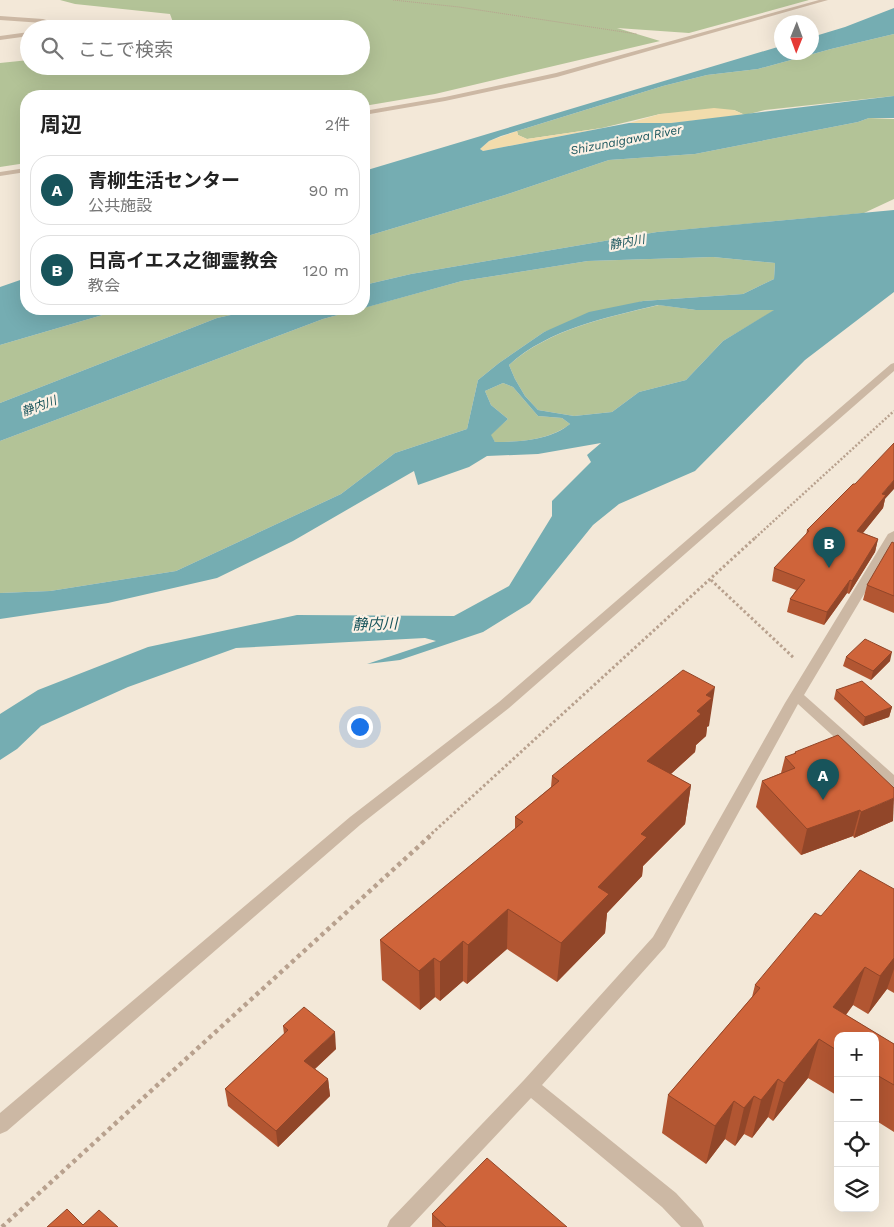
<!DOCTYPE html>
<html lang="ja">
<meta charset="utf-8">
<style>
body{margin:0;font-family:"Work Sans","Noto Sans JP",sans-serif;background:#f2f2f2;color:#222}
.controls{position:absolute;right:15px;bottom:15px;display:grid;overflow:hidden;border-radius:10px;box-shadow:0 5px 20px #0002}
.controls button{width:45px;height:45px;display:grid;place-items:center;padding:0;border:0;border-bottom:1px solid #e0e0e0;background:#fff;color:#222;font:25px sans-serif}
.compass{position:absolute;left:774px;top:15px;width:45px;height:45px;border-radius:50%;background:#fff;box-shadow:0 5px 20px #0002;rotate:181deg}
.you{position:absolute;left:359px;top:726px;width:18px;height:18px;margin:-12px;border:4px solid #fff;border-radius:50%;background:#1a73e8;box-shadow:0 0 0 8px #1a73e833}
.badge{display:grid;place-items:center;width:32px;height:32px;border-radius:50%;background:#18545b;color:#fff;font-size:16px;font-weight:700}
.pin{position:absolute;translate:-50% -41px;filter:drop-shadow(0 1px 2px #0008)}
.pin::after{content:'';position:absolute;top:26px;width:18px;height:15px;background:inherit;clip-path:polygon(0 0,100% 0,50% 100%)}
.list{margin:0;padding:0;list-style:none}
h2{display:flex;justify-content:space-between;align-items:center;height:65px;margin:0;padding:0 20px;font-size:21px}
h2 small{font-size:16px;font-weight:400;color:#767676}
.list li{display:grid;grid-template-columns:32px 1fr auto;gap:15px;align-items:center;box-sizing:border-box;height:70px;margin:0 10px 10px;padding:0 10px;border:1px solid #e0e0e0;border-radius:20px}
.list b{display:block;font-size:19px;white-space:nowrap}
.list p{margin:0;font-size:16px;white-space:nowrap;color:#767676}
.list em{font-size:16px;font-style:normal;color:#767676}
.icon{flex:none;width:28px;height:28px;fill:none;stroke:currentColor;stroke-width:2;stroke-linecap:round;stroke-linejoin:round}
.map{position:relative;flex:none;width:894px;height:1227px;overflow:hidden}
.search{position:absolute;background:#fff;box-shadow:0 5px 20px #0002;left:20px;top:20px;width:350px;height:55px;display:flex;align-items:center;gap:12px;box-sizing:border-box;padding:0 18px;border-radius:28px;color:#767676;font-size:19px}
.panel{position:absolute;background:#fff;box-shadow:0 5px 20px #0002;left:20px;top:90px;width:350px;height:225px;border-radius:20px}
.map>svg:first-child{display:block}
.green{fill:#b3c397}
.sand{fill:#f2dcac}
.water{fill:#75adb2;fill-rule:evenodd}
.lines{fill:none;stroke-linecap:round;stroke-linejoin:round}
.path-far3{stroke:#b8a18e;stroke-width:1;stroke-dasharray:1 1;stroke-linecap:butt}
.path-far2{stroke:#b8a18e;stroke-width:2.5;stroke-dasharray:2 2;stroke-linecap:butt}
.path-far1{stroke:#b8a18e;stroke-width:3;stroke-dasharray:2.5 2.5;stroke-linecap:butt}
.path{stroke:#b8a18e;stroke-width:4.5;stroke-dasharray:4 4;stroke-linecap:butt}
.service{fill:#ccb8a4;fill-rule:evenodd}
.minor{fill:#ccb8a4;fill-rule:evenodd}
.tertiary{fill:#ccb8a4;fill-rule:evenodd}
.wall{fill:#b25632}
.shaded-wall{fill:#914629}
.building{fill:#cf643a;stroke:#914629}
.labels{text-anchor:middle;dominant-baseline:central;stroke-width:4.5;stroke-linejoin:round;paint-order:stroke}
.far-water-label{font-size:12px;font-style:italic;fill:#18545b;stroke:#fbf1e5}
.water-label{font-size:15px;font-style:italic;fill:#18545b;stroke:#fbf1e5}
</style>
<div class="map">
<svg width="894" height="1227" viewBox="0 0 894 1227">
<rect width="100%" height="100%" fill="#f3e8d8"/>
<!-- green -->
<g class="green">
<path d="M 60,0 L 809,0 L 689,33 L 617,28 L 660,41 L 435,94 L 364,106 L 364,96 L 26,96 L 26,163 L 0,167 L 0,63 L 29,60 L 29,66 L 361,66 L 361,29 L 216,29 L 222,20 L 174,25 L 170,14 L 75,4 Z"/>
<path d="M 894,34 L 894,96 L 765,110 L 745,115 L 734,110 L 660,114 L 602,128 L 527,139 L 518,135 L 517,131 L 663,86 L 707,75 L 758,69 L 831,49 Z"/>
<path d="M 869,118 L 894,119 L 894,199 L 864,213 L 657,232 L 411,274 L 364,285 L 364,237 L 505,195 L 609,160 L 695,154 L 858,122 Z"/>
<path d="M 713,257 L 775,263 L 774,279 L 743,294 L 643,301 L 544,332 L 499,363 L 478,380 L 467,429 L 395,453 L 341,494 L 176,571 L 50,591 L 0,593 L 0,441 L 323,319 L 462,281 L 588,261 Z"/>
<path d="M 659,305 L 696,310 L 775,310 L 723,341 L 686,380 L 639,392 L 612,412 L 574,416 L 538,410 L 525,396 L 515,379 L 509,365 C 549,329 608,317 659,305 Z"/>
<path d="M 123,309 L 258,309 L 217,318 L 0,403 L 0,345 Z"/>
<path d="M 503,383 L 513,387 L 538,416 L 562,418 L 570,424 C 550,440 520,442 495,442 L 490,435 L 508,419 L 491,405 L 485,391 Z"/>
</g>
<!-- sand -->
<g class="sand">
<path d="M 714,108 L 734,110 L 745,115 L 671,123 L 629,123 L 660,114 Z"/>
<path d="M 602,128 L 483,151 L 480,149 L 489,141 L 517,131 L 518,135 L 527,139 Z"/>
</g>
<!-- water -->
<g class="water">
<path d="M 894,8 L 894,34 L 831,49 L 758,69 L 707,75 L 663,86 L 501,136 L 489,141 L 480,149 L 483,151 L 629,123 L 671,123 L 894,96 L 894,118 L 869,118 L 858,122 L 695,154 L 609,160 L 505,195 L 364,237 L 364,171 L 781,46 L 782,52 L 812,52 L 812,37 L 845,27 Z"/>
<path d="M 894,210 L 894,292 L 805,360 L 695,471 L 619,504 L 593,525 L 530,603 L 483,632 L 400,660 L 367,664 L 436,641 L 425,638 L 236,648 L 128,687 L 41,726 L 17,749 L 0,760 L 0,714 L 38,690 L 148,647 L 297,615 L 454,616 L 509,586 L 552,516 L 552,501 L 591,462 L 587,455 L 601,443 L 538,454 L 487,456 L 469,467 L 418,485 L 414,471 L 293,541 L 217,578 L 108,603 L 0,619 L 0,593 L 50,591 L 176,571 L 341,494 L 395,453 L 467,429 L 478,380 L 499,363 L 544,332 L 589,312 L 643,301 L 743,294 L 774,279 L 775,263 L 713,257 L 588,261 L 462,281 L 364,308 L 364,285 L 411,274 L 657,232 ZM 658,305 L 696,310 L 774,310 L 723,341 L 686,380 L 639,392 L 612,412 L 574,416 L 538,410 L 525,396 L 515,379 L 509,365 C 548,329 608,317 658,305 ZM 503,383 L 513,387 L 538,416 L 562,418 L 570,424 C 551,440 519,442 495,442 L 491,435 L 508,419 L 491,405 L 485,391 Z"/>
<path d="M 26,278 L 26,309 L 123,309 L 0,345 L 0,287 Z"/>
<path d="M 258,309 L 360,309 L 323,319 L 0,441 L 0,403 L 217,318 Z"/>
</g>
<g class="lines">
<!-- path-far3 -->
<path class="path-far3" d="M 393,0 L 459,7 L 637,34"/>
<!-- path-far2 -->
<path class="path-far2" d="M 755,538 L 894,411"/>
<!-- path-far1 -->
<g class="path-far1">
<path d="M 711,580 L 794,658"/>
<path d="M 428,837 L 756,537"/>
</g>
<!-- path -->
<path class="path" d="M 2,1227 L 430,836"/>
<!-- service -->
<g class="service">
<path d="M 0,16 L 43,19 L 74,29 L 64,29 L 43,23 L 0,20 Z"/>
<path d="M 160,24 L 193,29 L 94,29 L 97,27 Z"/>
<path d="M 29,32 L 29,36 L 0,40 L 0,36 Z"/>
<path d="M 894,363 L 894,371 L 509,708 L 360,825 L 7,1131 L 0,1134 L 0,1113 L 350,817 L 499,702 L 891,364 Z"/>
</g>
<!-- minor -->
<path class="minor" d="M 894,531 L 894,544 L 804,695 L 894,775 L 894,788 L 889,787 L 798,704 L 665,947 L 542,1085 L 676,1193 L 701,1220 L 704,1227 L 681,1227 L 662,1207 L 531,1098 L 410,1227 L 387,1227 L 390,1220 L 524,1080 L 653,937 L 785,703 L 888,534 Z"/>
<!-- tertiary -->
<g class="tertiary">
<path d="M 819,0 L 828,0 L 557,77 L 445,101 L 364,115 L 364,111 L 445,97 L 556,73 Z"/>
<path d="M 26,168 L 26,172 L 0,176 L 0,172 Z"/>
</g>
</g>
<!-- wall -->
<g class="wall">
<path d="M 885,499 L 883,508 L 863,533 L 878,539 L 875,552 L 849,594 L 847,593 L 824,625 L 787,612 L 790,599 L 796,590 L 772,581 L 774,568 L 806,535 L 807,530 Z"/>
<path d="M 894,543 L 894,613 L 863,600 L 867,585 Z"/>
<path d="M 846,657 L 890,661 L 871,680 L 843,666 Z"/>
<path d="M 836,690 L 892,707 L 889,717 L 863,726 L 834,699 Z"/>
<path d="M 709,726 L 707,727 L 706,736 L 696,745 L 695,752 L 671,774 L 691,785 L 685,824 L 643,866 L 642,876 L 607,913 L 605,933 L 557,982 L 507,949 L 467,984 L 463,981 L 440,1001 L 435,997 L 420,1010 L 382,980 L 380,940 L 515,829 L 515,817 L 551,787 L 552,776 Z"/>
<path d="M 795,752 L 893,821 L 854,838 L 853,836 L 801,855 L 756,807 L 762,781 L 781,773 L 785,757 L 794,754 Z"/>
<path d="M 894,889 L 894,993 L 887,989 L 868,1014 L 853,1005 L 846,1015 L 894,1044 L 894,1132 L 875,1120 L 875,1036 L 838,1036 L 838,1096 L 808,1078 L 773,1121 L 768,1117 L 752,1138 L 744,1134 L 735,1146 L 725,1139 L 706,1164 L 662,1133 L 668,1095 L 752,997 L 755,985 L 821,916 Z"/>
<path d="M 283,1026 L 336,1049 L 315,1069 L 328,1079 L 330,1096 L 278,1147 L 228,1106 L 225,1089 L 284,1034 Z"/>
<path d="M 432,1214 L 567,1227 L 432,1227 Z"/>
</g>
<!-- shaded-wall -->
<g class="shaded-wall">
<path d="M 894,480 L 894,489 L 885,499 L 883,508 L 854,544 L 857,531 L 882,494 Z"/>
<path d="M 878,539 L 875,552 L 849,594 L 852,581 Z"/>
<path d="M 850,580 L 847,593 L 824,625 L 827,612 Z"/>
<path d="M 892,652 L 890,661 L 871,680 L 873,671 Z"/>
<path d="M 715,687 L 709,726 L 707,727 L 706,736 L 696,745 L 695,752 L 642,800 L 647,761 L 697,711 L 706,695 Z"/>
<path d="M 892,707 L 889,717 L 863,726 L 865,717 Z"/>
<path d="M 691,785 L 685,824 L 643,866 L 642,876 L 607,913 L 605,933 L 557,982 L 561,943 L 598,887 L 641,834 Z"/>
<path d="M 894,798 L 893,821 L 854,838 L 861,812 Z"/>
<path d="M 860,810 L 853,836 L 801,855 L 807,829 Z"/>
<path d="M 508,909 L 507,949 L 467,984 L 468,945 Z"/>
<path d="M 463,941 L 463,981 L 440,1001 L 440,962 Z"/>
<path d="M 434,958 L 435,997 L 420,1010 L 419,971 Z"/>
<path d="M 894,958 L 894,969 L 887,989 L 868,1014 L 880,976 Z"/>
<path d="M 865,967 L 853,1005 L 824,1043 L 833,1007 Z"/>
<path d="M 335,1032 L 336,1049 L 306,1077 L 304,1061 Z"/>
<path d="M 819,1039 L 808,1078 L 773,1121 L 784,1083 Z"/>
<path d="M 328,1079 L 330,1096 L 278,1147 L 276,1131 Z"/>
<path d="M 778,1079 L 768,1117 L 752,1138 L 761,1100 Z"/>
<path d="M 754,1096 L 744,1134 L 735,1146 L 744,1108 Z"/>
<path d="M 734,1101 L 725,1139 L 706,1164 L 715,1126 Z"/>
</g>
<!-- building -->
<g class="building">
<path d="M 894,443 L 894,480 L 882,494 L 886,495 L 857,531 L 878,539 L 852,581 L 850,580 L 827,612 L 790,599 L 805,580 L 774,568 L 809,531 L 807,530 L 853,484 L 855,484 Z"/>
<path d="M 892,542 L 894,543 L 894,596 L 867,585 Z"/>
<path d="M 865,639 L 892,652 L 873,671 L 846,657 Z"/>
<path d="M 683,670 L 715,687 L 706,695 L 712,698 L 697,711 L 701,714 L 647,761 L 691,785 L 641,834 L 647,837 L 598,887 L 609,894 L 561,943 L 508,909 L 468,945 L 463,941 L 440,962 L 434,958 L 419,971 L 380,940 L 523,822 L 515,817 L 559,781 L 552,776 Z"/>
<path d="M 862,681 L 892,707 L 865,717 L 836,690 Z"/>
<path d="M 838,735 L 894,788 L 894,798 L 861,812 L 860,810 L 807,829 L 762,781 L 795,768 L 785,757 L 796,753 L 795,752 Z"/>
<path d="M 860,870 L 894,889 L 894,958 L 880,976 L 865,967 L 833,1007 L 894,1044 L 894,1085 L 875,1074 L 875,1036 L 838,1036 L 838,1051 L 819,1039 L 784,1083 L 778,1079 L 761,1100 L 754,1096 L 744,1108 L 734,1101 L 715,1126 L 668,1095 L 760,988 L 755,985 L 815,913 L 821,916 Z"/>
<path d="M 304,1007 L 335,1032 L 304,1061 L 328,1079 L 276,1131 L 225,1089 L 288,1030 L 283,1026 Z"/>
<path d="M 487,1158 L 567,1227 L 446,1227 L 432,1214 Z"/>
<path d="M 67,1209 L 83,1225 L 99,1210 L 118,1227 L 47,1227 Z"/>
</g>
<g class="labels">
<!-- far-water labels -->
<g class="far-water-label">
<text transform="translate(626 140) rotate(-11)">Shizunaigawa River</text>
<text transform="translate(627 242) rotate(-10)">静内川</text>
<text transform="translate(39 406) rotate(-20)">静内川</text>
</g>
<!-- water labels -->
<g class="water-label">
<text transform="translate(375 624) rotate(-1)">静内川</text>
</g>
</g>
</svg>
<div class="controls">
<button>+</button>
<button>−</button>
<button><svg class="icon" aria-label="locate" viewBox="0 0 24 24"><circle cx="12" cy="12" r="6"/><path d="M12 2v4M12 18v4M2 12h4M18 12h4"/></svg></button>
<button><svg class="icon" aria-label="layers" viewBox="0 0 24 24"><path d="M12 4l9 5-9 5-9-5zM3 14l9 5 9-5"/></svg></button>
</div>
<svg class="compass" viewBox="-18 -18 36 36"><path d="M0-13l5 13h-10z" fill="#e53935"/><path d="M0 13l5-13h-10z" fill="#767676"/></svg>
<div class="you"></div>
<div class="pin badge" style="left:823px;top:800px">A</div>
<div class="pin badge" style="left:829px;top:568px">B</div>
<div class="search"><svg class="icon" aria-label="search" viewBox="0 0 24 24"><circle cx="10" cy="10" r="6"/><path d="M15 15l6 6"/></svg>ここで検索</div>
<section class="panel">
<h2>周辺<small>2件</small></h2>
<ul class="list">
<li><span class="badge">A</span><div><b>青柳生活センター</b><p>公共施設</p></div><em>90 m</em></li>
<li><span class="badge">B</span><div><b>日高イエス之御霊教会</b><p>教会</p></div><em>120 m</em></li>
</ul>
</section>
</div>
